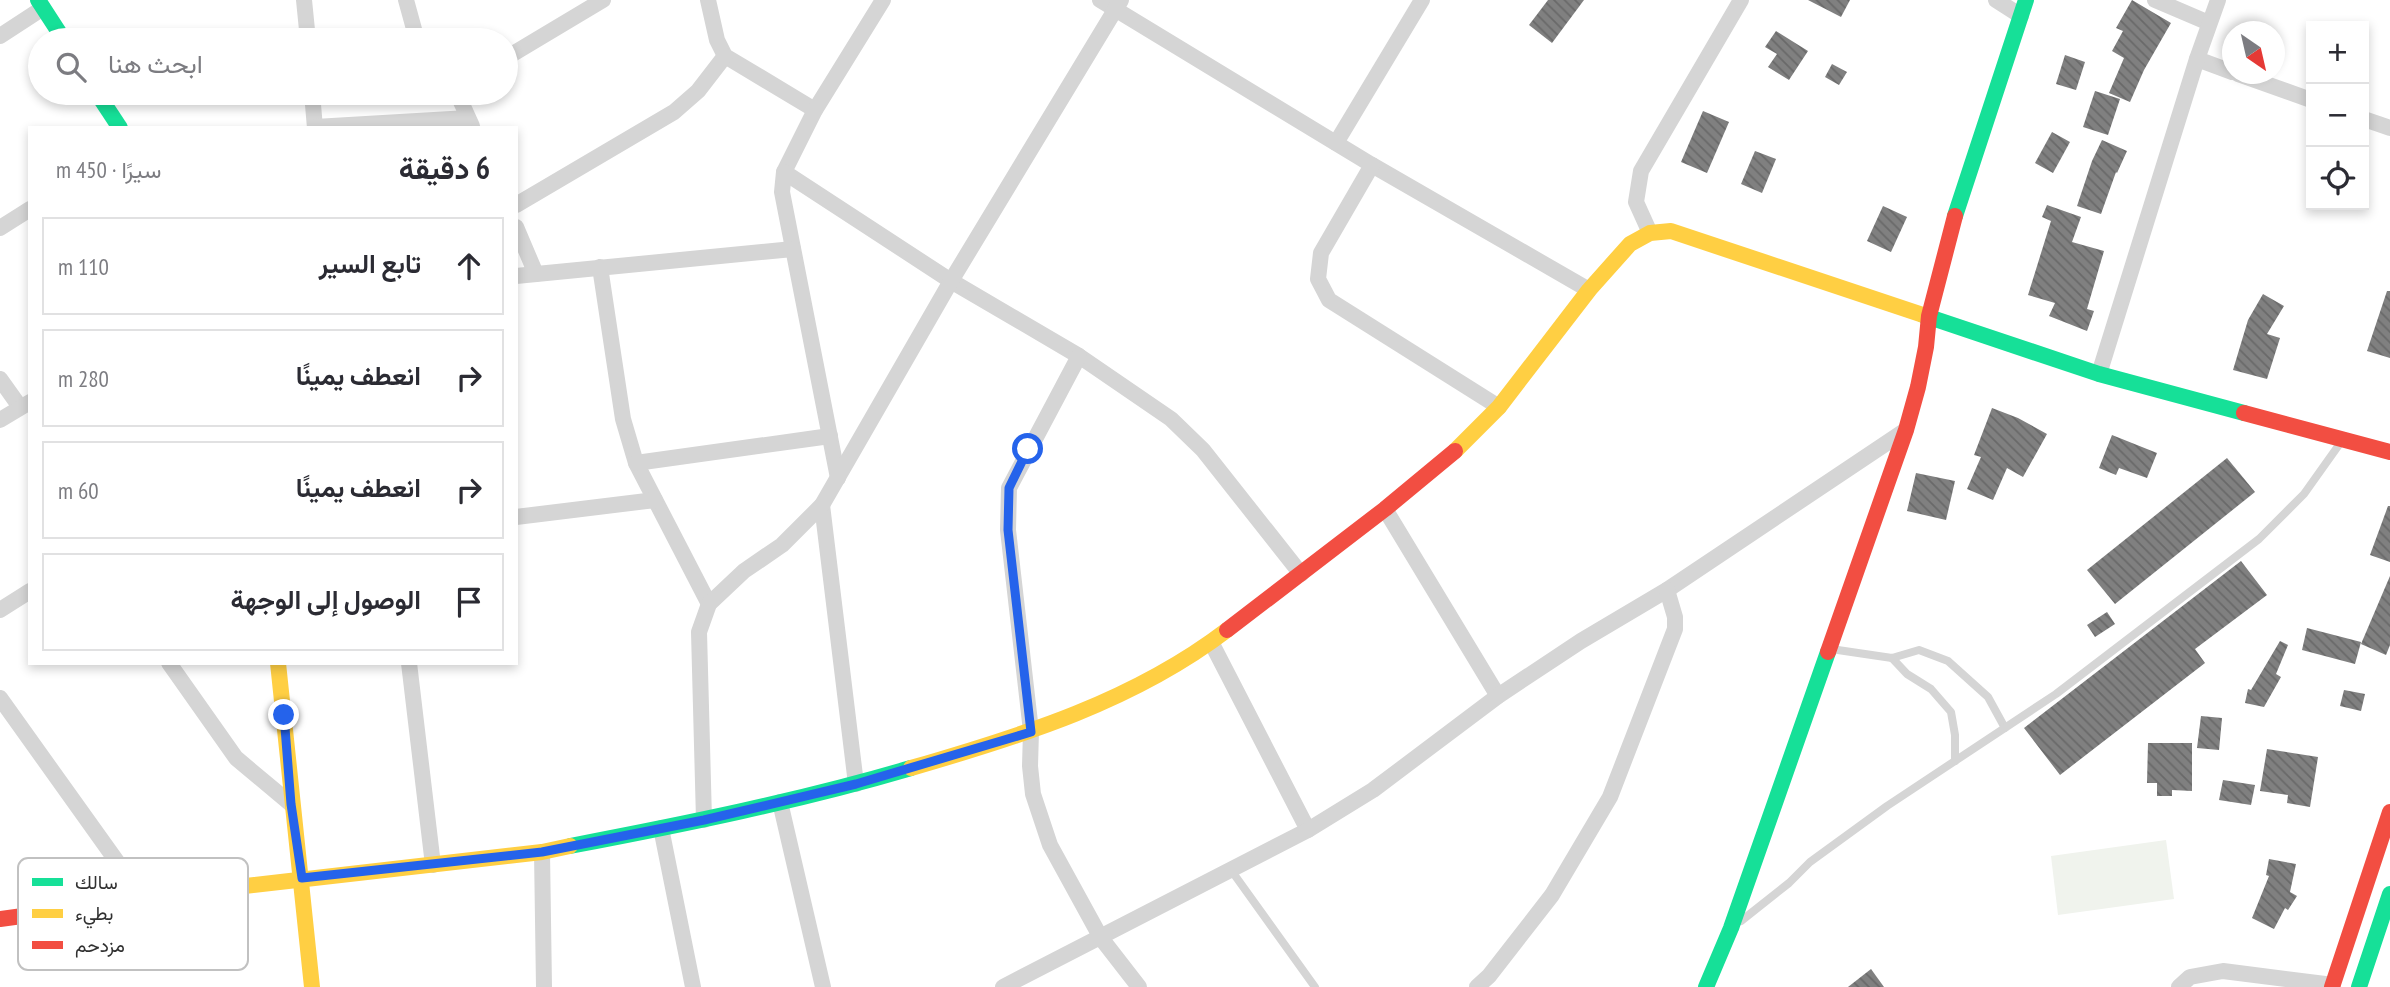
<!DOCTYPE html>
<html lang="ar">
<meta charset="utf-8">
<style>
body{margin:0;font-family:"PT Sans Narrow",Vazirmatn,sans-serif;background:#f7f7f7;color:#2b2b33;direction:rtl}
.controls{position:absolute;right:21px;top:21px;display:grid;overflow:hidden;border-radius:0px;box-shadow:0 4px 10px #0003}
.controls button{width:63px;height:63px;display:grid;place-items:center;padding:0;border:0;border-bottom:2px solid #e1e1e2;background:#fff;color:#2b2b33;font:35px sans-serif}
.compass{position:absolute;left:2222px;top:21px;width:63px;height:63px;border-radius:50%;background:#fff;box-shadow:0 4px 10px #0003;rotate:146deg}
.stop{position:absolute;width:21px;height:21px;margin:-16px;border:5px solid #2563eb;border-radius:50%;background:#fff}
.stop.end{background:#2563eb;border-color:#fff;box-shadow:0 2px 7px #0008}
.list{margin:0;padding:0;list-style:none}
h2{display:flex;justify-content:space-between;align-items:center;height:91px;margin:0;padding:0 28px;font-size:30px}
h2 small{font-size:23px;font-weight:400;color:#7c7c81}
.list li{display:grid;grid-template-columns:46px 1fr auto;gap:21px;align-items:center;box-sizing:border-box;height:98px;margin:0 14px 14px;padding:0 14px;border:2px solid #e1e1e2;border-radius:0px}
.list b{display:block;font-size:26px;white-space:nowrap}
.list em{font-size:23px;font-style:normal;color:#7c7c81}
.icon{flex:none;width:38px;height:38px;fill:none;stroke:currentColor;stroke-width:2;stroke-linecap:round;stroke-linejoin:round}
.map{position:relative;flex:none;width:2390px;height:987px;overflow:hidden;direction:ltr}
.search{position:absolute;background:#fff;box-shadow:0 4px 10px #0003;left:28px;top:28px;width:490px;height:77px;display:flex;align-items:center;gap:18px;box-sizing:border-box;padding:0 24px;border-radius:38px;color:#7c7c81;font-size:26px}
.panel{position:absolute;background:#fff;box-shadow:0 4px 10px #0003;left:28px;top:126px;width:490px;height:539px;border-radius:0px;direction:rtl}
.map>svg:first-child{display:block}
.grass{fill:#f0f3ed}
.building{fill:url(#building-back-hatch)}
.lines{fill:none;stroke-linecap:round;stroke-linejoin:round}
.lane{stroke:#d5d5d5;stroke-width:8}
.street{stroke:#d5d5d5;stroke-width:16}
.fast{stroke:#16e098;stroke-width:16}
.slow{stroke:#ffcf43;stroke-width:16}
.jam{stroke:#f24e42;stroke-width:16}
.route{stroke:#2563eb;stroke-width:9}
.key{fill:#fff;stroke:#c1c1c1;stroke-width:2}
.key-label{font-size:19px;fill:#313131}
</style>
<div class="map">
<svg width="2390" height="987" viewBox="0 0 2390 987">
<defs>
<pattern id="building-back-hatch" width="6" height="6" patternUnits="userSpaceOnUse" patternTransform="scale(1.75)"><rect width="6" height="6" fill="#808080"/><path d="M-1 5l2 2M0 0l6 6M5-1l2 2" fill="none" stroke="#696969"/></pattern>
</defs>
<rect width="100%" height="100%" fill="#fff"/>
<!-- grass -->
<path class="grass" d="M 2166,840 L 2174,899 L 2058,915 L 2051,856 Z"/>
<!-- building -->
<g class="building">
<path d="M 1548,0 L 1584,0 L 1552,43 L 1529,25 Z"/>
<path d="M 1808,0 L 1850,0 L 1841,17 Z"/>
<path d="M 2132,0 L 2171,23 L 2144,70 L 2130,102 L 2109,93 L 2124,58 L 2112,51 L 2123,31 L 2116,28 Z"/>
<path d="M 1776,31 L 1808,51 L 1789,80 L 1768,67 L 1777,54 L 1765,47 Z"/>
<path d="M 2065,55 L 2085,62 L 2076,90 L 2056,84 Z"/>
<path d="M 1832,64 L 1847,72 L 1839,85 L 1825,77 Z"/>
<path d="M 2095,91 L 2120,99 L 2108,135 L 2083,127 Z"/>
<path d="M 1703,111 L 1729,122 L 1707,173 L 1681,162 Z"/>
<path d="M 2052,132 L 2070,142 L 2053,173 L 2035,163 Z"/>
<path d="M 2102,140 L 2127,151 L 2117,173 L 2116,172 L 2101,214 L 2077,206 L 2092,161 Z"/>
<path d="M 1755,151 L 1776,159 L 1762,193 L 1741,184 Z"/>
<path d="M 2047,205 L 2081,217 L 2072,242 L 2104,251 L 2087,309 L 2094,311 L 2087,331 L 2049,316 L 2055,303 L 2028,295 L 2051,221 L 2042,217 Z"/>
<path d="M 1883,206 L 1907,217 L 1891,252 L 1867,241 Z"/>
<path d="M 2387,291 L 2390,291 L 2390,358 L 2367,351 Z"/>
<path d="M 2263,294 L 2284,306 L 2267,334 L 2280,338 L 2267,379 L 2233,370 L 2248,320 Z"/>
<path d="M 1992,408 L 2018,418 L 2047,434 L 2023,477 L 2007,468 L 1993,500 L 1967,489 L 1981,457 L 1974,455 Z"/>
<path d="M 2112,435 L 2157,453 L 2147,478 L 2119,468 L 2116,475 L 2099,468 Z"/>
<path d="M 2227,458 L 2255,492 L 2115,604 L 2087,570 Z"/>
<path d="M 1916,473 L 1955,481 L 1946,520 L 1907,511 Z"/>
<path d="M 2388,506 L 2390,506 L 2390,562 L 2370,555 Z"/>
<path d="M 2241,561 L 2267,595 L 2195,649 L 2205,663 L 2060,775 L 2024,728 Z"/>
<path d="M 2390,576 L 2390,645 L 2386,655 L 2361,644 Z"/>
<path d="M 2107,612 L 2115,624 L 2095,637 L 2087,625 Z"/>
<path d="M 2307,628 L 2361,642 L 2355,664 L 2302,650 Z"/>
<path d="M 2280,641 L 2288,645 L 2276,674 L 2281,677 L 2264,707 L 2245,703 L 2248,689 L 2251,690 Z"/>
<path d="M 2344,690 L 2365,694 L 2361,711 L 2340,706 Z"/>
<path d="M 2201,716 L 2222,718 L 2219,750 L 2197,748 Z"/>
<path d="M 2148,743 L 2192,743 L 2192,791 L 2172,790 L 2172,796 L 2157,796 L 2157,783 L 2147,783 Z"/>
<path d="M 2267,749 L 2318,757 L 2310,807 L 2287,803 L 2288,795 L 2260,791 Z"/>
<path d="M 2223,780 L 2255,785 L 2251,805 L 2219,800 Z"/>
<path d="M 2269,859 L 2296,864 L 2290,892 L 2297,896 L 2288,910 L 2285,908 L 2274,929 L 2252,918 L 2269,876 L 2266,875 Z"/>
<path d="M 1871,969 L 1884,987 L 1848,987 Z"/>
</g>
<g class="lines">
<!-- lane -->
<g class="lane">
<path d="M 1831,649 L 1892,658 L 1919,650 L 1948,661 L 1988,697 L 2005,728"/>
<path d="M 1892,658 L 1907,674 L 1931,689 L 1951,712 L 1955,735 L 1955,761"/>
<path d="M 1231,870 L 1315,987"/>
<path d="M 1741,921 L 1789,883 L 1810,862 L 1887,806 L 2056,694 L 2259,539 L 2304,494 L 2341,442"/>
</g>
<!-- street -->
<g class="street">
<path d="M 304,0 L 308,40"/>
<path d="M 406,0 L 417,40"/>
<path d="M 708,0 L 717,40 L 725,56 L 815,110"/>
<path d="M 883,0 L 815,110 L 784,172 L 951,281 L 1079,356 L 1171,419 L 1203,450 L 1301,574"/>
<path d="M 1100,0 L 1372,165 L 1589,290"/>
<path d="M 1996,0 L 2021,16"/>
<path d="M 2155,0 L 2209,23"/>
<path d="M 0,36 L 43,8"/>
<path d="M 506,58 L 603,0"/>
<path d="M 2197,59 L 2232,72"/>
<path d="M 2238,74 L 2311,100"/>
<path d="M 312,93 L 315,128"/>
<path d="M 457,93 L 472,126"/>
<path d="M 2364,119 L 2390,128"/>
<path d="M 315,127 L 468,118"/>
<path d="M 1336,143 L 1422,0"/>
<path d="M 1372,165 L 1321,253 L 1318,279 L 1329,300 L 1499,407"/>
<path d="M 784,172 L 782,192 L 838,478"/>
<path d="M 516,205 L 674,112 L 698,91 L 725,56"/>
<path d="M 516,227 L 536,274"/>
<path d="M 0,228 L 30,209"/>
<path d="M 1650,233 L 1636,202 L 1641,171 L 1741,0"/>
<path d="M 600,267 L 623,419 L 636,463 L 709,604"/>
<path d="M 516,276 L 793,249"/>
<path d="M 1079,356 L 1009,488 L 1008,530 L 1031,731 L 1030,766 L 1033,794 L 1050,845 L 1101,938 L 1139,987"/>
<path d="M 2099,374 L 2197,59 L 2218,0"/>
<path d="M 0,379 L 20,407"/>
<path d="M 0,420 L 30,402"/>
<path d="M 636,463 L 830,436"/>
<path d="M 822,505 L 856,784"/>
<path d="M 1385,509 L 1498,696"/>
<path d="M 516,517 L 655,500"/>
<path d="M 0,610 L 30,591"/>
<path d="M 1211,642 L 1308,830"/>
<path d="M 169,663 L 236,758 L 291,804"/>
<path d="M 409,663 L 433,865"/>
<path d="M 0,698 L 143,898"/>
<path d="M 780,802 L 823,987"/>
<path d="M 704,820 L 699,632 L 709,604 L 744,571 L 782,545 L 822,505 L 951,281 L 1121,0"/>
<path d="M 661,828 L 693,987"/>
<path d="M 542,852 L 544,987"/>
<path d="M 1003,987 L 1308,830 L 1373,790 L 1498,696 L 1581,641 L 1667,590 L 1906,430"/>
<path d="M 1477,987 L 1489,976 L 1552,895 L 1610,797 L 1675,629 L 1675,617 L 1667,590"/>
<path d="M 2179,987 L 2190,977 L 2223,971 L 2333,985"/>
</g>
<!-- fast -->
<g class="fast">
<path d="M 38,0 L 64,40"/>
<path d="M 97,93 L 120,128"/>
<path d="M 1955,216 L 2026,0"/>
<path d="M 1923,315 L 2099,374 L 2244,413"/>
<path d="M 570,846 C 685,824 799,801 911,768"/>
<path d="M 1706,987 L 1731,928 L 1828,652"/>
<path d="M 2359,987 L 2390,894"/>
</g>
<!-- slow -->
<g class="slow">
<path d="M 1455,451 L 1499,407 L 1589,290 L 1630,244 L 1650,233 L 1671,231 L 1923,315"/>
<path d="M 278,663 L 312,987"/>
<path d="M 911,768 C 1022,736 1134,701 1227,630"/>
<path d="M 219,889 L 542,852 L 570,846"/>
</g>
<!-- jam -->
<g class="jam">
<path d="M 2244,413 L 2390,452"/>
<path d="M 1227,630 L 1385,509 L 1455,451"/>
<path d="M 1828,652 L 1906,430 L 1918,387 L 1926,347 L 1929,316 L 1955,216"/>
<path d="M 0,919 L 219,889"/>
<path d="M 2332,987 L 2390,812"/>
</g>
</g>
<g class="lines">
<!-- route -->
<path class="route" d="M 284,715 L 291,804 L 302,878 L 542,852 L 704,820 L 856,784 L 1031,732 L 1008,530 L 1009,488 L 1028,449"/>
</g>
<!-- legend -->
<rect x="18" y="858" width="230" height="112" rx="10" class="key"/>
<rect x="32" y="878" width="31" height="8" fill="#16e098"/>
<rect x="32" y="909" width="31" height="9" fill="#ffcf43"/>
<rect x="32" y="941" width="31" height="8" fill="#f24e42"/>
<g class="key-label">
<text x="75" y="889">سالك</text>
<text x="75" y="920">بطيء</text>
<text x="75" y="952">مزدحم</text>
</g>
</svg>
<div class="controls">
<button>+</button>
<button>−</button>
<button><svg class="icon" aria-label="locate" viewBox="0 0 24 24"><circle cx="12" cy="12" r="6"/><path d="M12 2v4M12 18v4M2 12h4M18 12h4"/></svg></button>
</div>
<svg class="compass" viewBox="-18 -18 36 36"><path d="M0-13l5 13h-10z" fill="#e53935"/><path d="M0 13l5-13h-10z" fill="#7c7c81"/></svg>
<div class="stop" style="left:1028px;top:449px"></div>
<div class="stop end" style="left:284px;top:715px"></div>
<div class="search"><svg class="icon" aria-label="search" viewBox="0 0 24 24"><circle cx="10" cy="10" r="6"/><path d="M15 15l6 6"/></svg>ابحث هنا</div>
<section class="panel">
<h2>6 دقيقة<small>سيرًا · 450 m</small></h2>
<ul class="list">
<li><svg class="icon" aria-label="ahead" viewBox="0 0 24 24"><path d="M12 20V5M6 11l6-6 6 6"/></svg><div><b>تابع السير</b></div><em>110 m</em></li>
<li><svg class="icon" aria-label="right" viewBox="0 0 24 24"><path d="M7 20v-9h11M14 6l5 5-5 5"/></svg><div><b>انعطف يمينًا</b></div><em>280 m</em></li>
<li><svg class="icon" aria-label="right" viewBox="0 0 24 24"><path d="M7 20v-9h11M14 6l5 5-5 5"/></svg><div><b>انعطف يمينًا</b></div><em>60 m</em></li>
<li><svg class="icon" aria-label="arrive" viewBox="0 0 24 24"><path d="M6 21V4h12l-3 4 3 4H6"/></svg><div><b>الوصول إلى الوجهة</b></div></li>
</ul>
</section>
</div>
